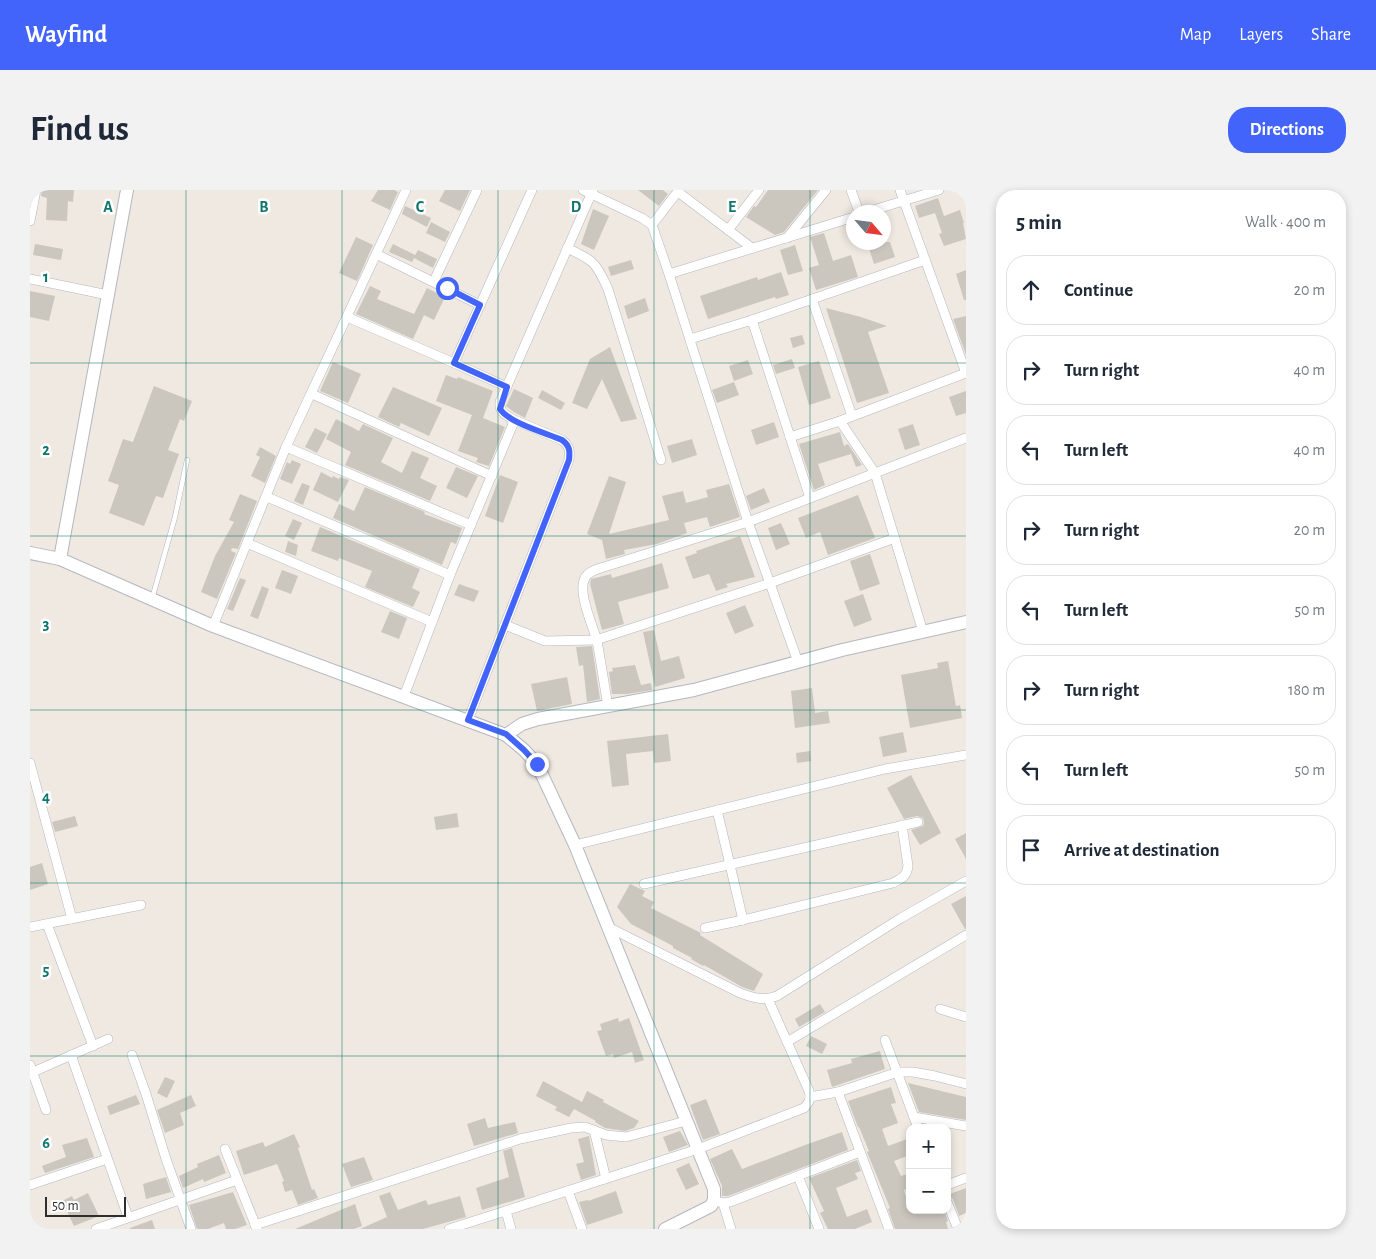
<!DOCTYPE html>
<meta charset="utf-8">
<style>
body{margin:0;font-family:"Alegreya Sans",sans-serif;background:#f2f2f3;color:#1f2937}
.controls{position:absolute;right:15px;bottom:15px;display:grid;overflow:hidden;border-radius:10px;box-shadow:0 2px 8px #0003}
.controls button{width:45px;height:45px;display:grid;place-items:center;padding:0;border:0;border-bottom:1px solid #e0e1e3;background:#fff;color:#1f2937;font:25px sans-serif}
.compass{position:absolute;left:816px;top:15px;width:45px;height:45px;border-radius:50%;background:#fff;box-shadow:0 2px 8px #0003;rotate:118deg}
.scale{position:absolute;left:15px;bottom:12px;width:81px;box-sizing:border-box;padding-left:5px;border:2px solid #2e2e2e;border-top:0;font-size:14px;line-height:18px;white-space:nowrap;color:#2e2e2e;-webkit-text-stroke:4px #fff;paint-order:stroke}
.stop{position:absolute;width:15px;height:15px;margin:-11px;border:4px solid #4264fb;border-radius:50%;background:#fff}
.stop.end{background:#4264fb;border-color:#fff;box-shadow:0 1px 5px #0008}
.list{margin:0;padding:0;list-style:none}
h2{display:flex;justify-content:space-between;align-items:center;height:65px;margin:0;padding:0 20px;font-size:21px}
h2 small{font-size:16px;font-weight:400;color:#747a83}
.list li{display:grid;grid-template-columns:32px 1fr auto;gap:15px;align-items:center;box-sizing:border-box;height:70px;margin:0 10px 10px;padding:0 10px;border:1px solid #e0e1e3;border-radius:20px}
.list b{display:block;font-size:19px;white-space:nowrap}
.list em{font-size:16px;font-style:normal;color:#747a83}
.icon{flex:none;width:28px;height:28px;fill:none;stroke:currentColor;stroke-width:2;stroke-linecap:round;stroke-linejoin:round}
.map{position:relative;flex:none;width:936px;height:1039px;overflow:hidden;border-radius:20px}
header{display:flex;align-items:center;gap:30px;box-sizing:border-box;height:70px;padding:0 25px;background:#4264fb;color:#fff}
header strong{font-size:24px}
nav{display:flex;gap:28px;margin-inline-start:auto;font-size:18px}
.intro{display:flex;align-items:center;justify-content:space-between;box-sizing:border-box;height:120px;padding:0 30px}
h1{margin:0;font-size:35px}
.button{padding:12px 22px;border-radius:20px;background:#4264fb;color:#fff;font-size:18px;font-weight:700}
main{display:flex;gap:30px;padding:0 30px}
aside{flex:1;background:#fff;border-radius:20px;box-shadow:0 2px 8px #0003}
.map>svg:first-child{display:block}
.building{fill:#cbc7bf}
.lines{fill:none;stroke-linecap:round;stroke-linejoin:round}
.lane-casing{stroke:#b4b7c1;stroke-width:5.5}
.street-casing{stroke:#b4b7c1;stroke-width:10}
.secondary-casing{stroke:#b4b7c1;stroke-width:14}
.lane{stroke:#fff;stroke-width:4.5}
.street{stroke:#fff;stroke-width:9}
.secondary{stroke:#fff;stroke-width:12}
.route{stroke:#4264fb;stroke-width:6}
.grid{fill:none;stroke:#0f766e;stroke-width:1;stroke-opacity:0.55}
.grid-label{font-size:16px;text-anchor:middle;font-weight:bold;fill:#0f766e;stroke:#fff;stroke-width:5;stroke-linejoin:round;paint-order:stroke}
</style>
<header>
<strong>Wayfind</strong>
<nav><a>Map</a><a>Layers</a><a>Share</a></nav>
</header>
<div class="intro"><h1>Find us</h1><a class="button">Directions</a></div>
<main>
<div class="map">
<svg width="936" height="1039" viewBox="0 0 936 1039">
<rect width="100%" height="100%" fill="#efe9e1"/>
<!-- building -->
<g class="building">
<path d="M 12,0 L 44,0 L 43,12 L 38,11 L 37,31 L 16,30 L 17,8 L 11,6 Z"/>
<path d="M 348,0 L 364,0 L 368,2 L 360,20 L 341,11 Z"/>
<path d="M 415,0 L 440,0 L 430,21 L 409,11 Z"/>
<path d="M 608,0 L 633,0 L 638,4 L 629,16 Z"/>
<path d="M 738,0 L 788,0 L 754,42 L 745,45 L 716,27 L 724,16 L 726,17 Z"/>
<path d="M 908,8 L 914,26 L 930,20 L 934,33 L 933,33 L 936,49 L 914,56 L 909,44 L 912,43 L 905,23 L 889,28 L 885,16 Z"/>
<path d="M 375,16 L 401,28 L 397,37 L 372,24 Z"/>
<path d="M 563,19 L 579,26 L 564,60 L 551,54 Z"/>
<path d="M 401,32 L 420,42 L 415,52 L 396,43 Z"/>
<path d="M 794,43 L 803,71 L 821,65 L 828,87 L 786,100 L 779,78 L 789,75 L 780,47 Z"/>
<path d="M 326,47 L 343,55 L 327,91 L 309,83 Z"/>
<path d="M 837,52 L 860,52 L 865,67 L 844,74 Z"/>
<path d="M 5,54 L 33,59 L 31,70 L 3,65 Z"/>
<path d="M 363,54 L 385,65 L 384,67 L 388,60 L 407,69 L 403,78 L 384,68 L 382,72 L 359,62 Z"/>
<path d="M 765,55 L 773,81 L 758,85 L 750,60 Z"/>
<path d="M 601,70 L 604,79 L 581,86 L 578,77 Z"/>
<path d="M 936,80 L 936,110 L 934,110 L 926,84 Z"/>
<path d="M 751,82 L 759,105 L 746,109 L 745,107 L 678,129 L 670,106 L 727,87 L 728,90 Z"/>
<path d="M 340,96 L 351,101 L 347,109 L 384,124 L 397,98 L 415,107 L 404,130 L 394,125 L 383,149 L 326,124 Z"/>
<path d="M 0,101 L 25,106 L 19,131 L 0,127 Z"/>
<path d="M 615,108 L 619,121 L 598,129 L 594,116 Z"/>
<path d="M 796,118 L 831,127 L 857,136 L 838,142 L 859,203 L 827,213 Z"/>
<path d="M 936,126 L 936,165 L 923,129 Z"/>
<path d="M 772,145 L 775,154 L 763,158 L 760,148 Z"/>
<path d="M 580,157 L 607,229 L 591,232 L 572,189 L 557,219 L 542,213 L 560,169 Z"/>
<path d="M 762,169 L 765,178 L 746,184 L 743,175 Z"/>
<path d="M 718,170 L 723,184 L 704,191 L 699,176 Z"/>
<path d="M 789,171 L 801,208 L 779,215 L 768,177 Z"/>
<path d="M 303,172 L 331,184 L 318,213 L 290,201 Z"/>
<path d="M 416,185 L 427,189 L 428,187 L 463,201 L 453,228 L 475,237 L 459,276 L 446,272 L 448,268 L 428,261 L 442,225 L 406,211 Z"/>
<path d="M 704,192 L 709,205 L 687,213 L 682,200 Z"/>
<path d="M 124,196 L 162,211 L 154,231 L 150,229 L 138,260 L 149,264 L 133,308 L 126,306 L 114,336 L 79,323 L 89,295 L 78,291 L 93,249 L 103,252 Z"/>
<path d="M 363,197 L 412,218 L 399,246 L 371,233 L 369,237 L 348,227 Z"/>
<path d="M 484,199 L 503,208 L 495,228 L 484,222 L 476,216 Z"/>
<path d="M 512,200 L 535,213 L 531,220 L 508,208 Z"/>
<path d="M 936,201 L 936,223 L 926,226 L 919,207 Z"/>
<path d="M 306,229 L 329,241 L 333,234 L 363,248 L 351,272 L 372,283 L 382,261 L 399,268 L 390,288 L 407,296 L 400,311 L 315,275 L 321,262 L 296,249 Z"/>
<path d="M 744,232 L 749,247 L 726,255 L 721,240 Z"/>
<path d="M 883,234 L 890,255 L 875,260 L 868,239 Z"/>
<path d="M 285,238 L 297,244 L 287,263 L 275,257 Z"/>
<path d="M 810,242 L 814,256 L 818,254 L 832,275 L 826,277 L 821,264 L 788,274 L 795,295 L 784,300 L 769,254 Z"/>
<path d="M 662,249 L 667,265 L 642,273 L 637,256 Z"/>
<path d="M 230,257 L 246,266 L 235,293 L 221,286 L 230,267 L 226,265 Z"/>
<path d="M 262,270 L 271,274 L 262,294 L 250,289 L 257,272 L 260,274 Z"/>
<path d="M 426,277 L 448,286 L 437,308 L 416,298 Z"/>
<path d="M 291,282 L 302,288 L 303,286 L 309,289 L 310,287 L 319,290 L 308,312 L 283,300 Z"/>
<path d="M 470,285 L 488,292 L 473,333 L 455,326 Z"/>
<path d="M 579,286 L 596,292 L 579,344 L 639,330 L 632,306 L 653,301 L 656,313 L 678,307 L 676,300 L 699,294 L 710,327 L 680,337 L 677,327 L 654,333 L 657,343 L 627,354 L 594,360 L 595,364 L 576,369 L 572,350 L 557,344 Z"/>
<path d="M 272,293 L 280,296 L 273,315 L 264,311 Z"/>
<path d="M 335,297 L 395,322 L 394,324 L 432,338 L 426,354 L 421,352 L 412,375 L 303,328 L 309,314 L 324,321 Z"/>
<path d="M 734,298 L 740,312 L 721,320 L 716,306 Z"/>
<path d="M 210,304 L 227,311 L 208,359 L 202,358 L 201,361 L 206,363 L 187,409 L 171,402 L 185,366 L 204,332 L 199,330 Z"/>
<path d="M 828,305 L 845,348 L 798,365 L 790,342 L 776,348 L 768,328 Z"/>
<path d="M 263,329 L 272,333 L 264,350 L 255,346 Z"/>
<path d="M 751,333 L 760,354 L 746,360 L 738,338 Z"/>
<path d="M 290,337 L 390,379 L 382,398 L 390,402 L 383,417 L 335,397 L 342,381 L 309,368 L 308,371 L 281,361 Z"/>
<path d="M 710,346 L 725,387 L 696,394 L 698,397 L 686,401 L 679,384 L 663,389 L 655,367 L 667,363 L 666,361 Z"/>
<path d="M 258,351 L 268,355 L 266,366 L 255,362 Z"/>
<path d="M 840,364 L 850,394 L 830,401 L 820,371 Z"/>
<path d="M 632,373 L 639,398 L 588,412 L 594,434 L 572,440 L 560,394 L 561,389 L 581,384 L 582,388 Z"/>
<path d="M 252,380 L 268,386 L 261,404 L 245,398 Z"/>
<path d="M 210,388 L 216,390 L 203,421 L 197,419 Z"/>
<path d="M 429,394 L 449,401 L 444,412 L 424,405 Z"/>
<path d="M 232,396 L 239,399 L 228,429 L 220,426 Z"/>
<path d="M 833,404 L 842,430 L 824,437 L 814,411 Z"/>
<path d="M 715,415 L 724,436 L 705,444 L 696,423 Z"/>
<path d="M 360,421 L 377,428 L 369,449 L 351,442 Z"/>
<path d="M 624,440 L 631,471 L 649,466 L 655,488 L 625,497 L 613,442 Z"/>
<path d="M 562,456 L 570,509 L 557,512 L 553,475 L 549,476 L 546,457 Z"/>
<path d="M 918,471 L 926,516 L 930,515 L 932,528 L 880,538 L 871,485 L 908,478 L 907,473 Z"/>
<path d="M 605,475 L 611,495 L 621,493 L 622,500 L 597,504 L 582,504 L 579,482 L 583,481 L 582,478 Z"/>
<path d="M 537,487 L 542,514 L 507,521 L 501,494 Z"/>
<path d="M 782,498 L 785,523 L 798,521 L 800,533 L 765,538 L 761,501 Z"/>
<path d="M 873,542 L 877,562 L 853,567 L 849,547 Z"/>
<path d="M 638,544 L 641,571 L 624,573 L 623,561 L 596,564 L 599,595 L 582,597 L 577,551 Z"/>
<path d="M 780,561 L 781,571 L 767,573 L 766,563 Z"/>
<path d="M 881,585 L 911,643 L 890,655 L 881,640 L 893,636 L 894,633 L 893,628 L 887,626 L 874,629 L 857,598 Z"/>
<path d="M 427,623 L 429,637 L 406,640 L 404,627 Z"/>
<path d="M 45,626 L 48,636 L 25,642 L 22,632 Z"/>
<path d="M 936,643 L 936,669 L 925,649 Z"/>
<path d="M 12,673 L 18,694 L 0,700 L 0,677 Z"/>
<path d="M 600,694 L 615,701 L 612,706 L 624,712 L 621,718 L 671,743 L 670,745 L 733,784 L 724,801 L 712,797 L 674,775 L 673,776 L 661,769 L 662,768 L 643,758 L 643,756 L 601,734 L 587,717 Z"/>
<path d="M 936,706 L 936,739 L 935,739 L 921,714 Z"/>
<path d="M 790,814 L 795,822 L 769,837 L 765,829 Z"/>
<path d="M 588,828 L 589,832 L 599,828 L 614,870 L 605,873 L 602,862 L 584,868 L 583,864 L 576,866 L 567,841 L 572,840 L 570,834 Z"/>
<path d="M 781,846 L 797,854 L 792,864 L 776,856 Z"/>
<path d="M 850,861 L 855,879 L 802,897 L 797,880 L 822,873 L 821,869 Z"/>
<path d="M 135,887 L 145,891 L 137,908 L 127,903 Z"/>
<path d="M 513,891 L 552,912 L 557,901 L 574,910 L 573,912 L 609,931 L 604,938 L 595,941 L 575,938 L 565,932 L 566,931 L 544,919 L 539,927 L 525,920 L 527,917 L 506,906 Z"/>
<path d="M 878,893 L 936,907 L 936,930 L 889,922 Z"/>
<path d="M 861,897 L 866,913 L 861,914 L 868,933 L 852,939 L 858,956 L 880,948 L 880,965 L 864,971 L 871,986 L 880,983 L 880,998 L 874,1000 L 880,1020 L 914,1020 L 918,1031 L 916,1032 L 918,1039 L 865,1039 L 858,1019 L 860,1018 L 837,962 L 839,961 L 829,937 L 828,937 L 818,911 Z"/>
<path d="M 106,905 L 110,914 L 80,925 L 77,916 Z"/>
<path d="M 161,905 L 166,916 L 150,923 L 154,935 L 135,943 L 127,920 Z"/>
<path d="M 676,909 L 690,944 L 673,950 L 660,915 Z"/>
<path d="M 455,928 L 458,938 L 485,932 L 488,943 L 444,956 L 437,934 Z"/>
<path d="M 650,941 L 658,955 L 639,962 L 633,947 Z"/>
<path d="M 812,942 L 818,960 L 698,1006 L 692,1006 L 692,996 L 680,969 L 702,959 L 712,979 L 775,955 Z"/>
<path d="M 264,944 L 270,957 L 268,958 L 282,1000 L 284,999 L 288,1008 L 268,1015 L 262,1000 L 255,1002 L 252,992 L 254,991 L 247,974 L 214,985 L 206,961 L 233,952 L 235,957 Z"/>
<path d="M 559,946 L 566,985 L 551,990 L 546,974 L 554,972 L 548,949 Z"/>
<path d="M 57,948 L 64,967 L 15,983 L 12,976 L 36,967 L 32,955 Z"/>
<path d="M 482,958 L 495,1007 L 452,1020 L 446,998 L 479,987 L 473,961 Z"/>
<path d="M 189,965 L 196,983 L 174,992 L 173,989 L 153,998 L 149,986 L 168,977 L 167,974 Z"/>
<path d="M 334,967 L 343,990 L 321,997 L 312,974 Z"/>
<path d="M 827,970 L 831,981 L 825,983 L 828,989 L 806,998 L 817,1027 L 837,1019 L 842,1032 L 825,1039 L 798,1039 L 790,1023 L 794,1021 L 779,988 Z"/>
<path d="M 659,973 L 669,994 L 656,1000 L 646,979 Z"/>
<path d="M 136,987 L 141,1002 L 116,1009 L 113,994 Z"/>
<path d="M 936,998 L 936,1023 L 929,1026 L 923,1009 L 917,1005 Z"/>
<path d="M 586,1001 L 593,1023 L 557,1035 L 549,1012 L 558,1010 L 558,1011 Z"/>
<path d="M 203,1002 L 217,1035 L 205,1039 L 196,1039 L 194,1033 L 178,1039 L 167,1039 L 159,1015 Z"/>
<path d="M 360,1002 L 368,1020 L 396,1010 L 398,1015 L 430,1006 L 436,1027 L 393,1039 L 330,1039 L 357,1027 L 349,1006 Z"/>
<path d="M 58,1003 L 69,1026 L 44,1036 L 32,1011 L 42,1006 L 44,1010 Z"/>
<path d="M 325,1014 L 332,1036 L 324,1039 L 265,1039 Z"/>
<path d="M 122,1030 L 125,1039 L 100,1039 L 100,1038 Z"/>
</g>
<g class="lines">
<defs>
<path id="lane" d="M 122,409 L 145,327 L 157,270"/>
<g id="street">
<path d="M 553,0 L 612,28 L 622,35 L 639,84 L 718,332 L 768,472"/>
<path d="M 821,0 L 829,22"/>
<path d="M 870,0 L 936,183"/>
<path d="M 648,2 L 722,58"/>
<path d="M 837,22 L 909,0"/>
<path d="M 0,31 L 6,0"/>
<path d="M 622,35 L 649,0"/>
<path d="M 698,40 L 729,0"/>
<path d="M 757,48 L 796,0"/>
<path d="M 537,58 C 563,70 566,72 578,99 L 631,270"/>
<path d="M 346,64 L 450,115"/>
<path d="M 639,84 L 824,27"/>
<path d="M 0,89 L 78,105"/>
<path d="M 404,91 L 447,0"/>
<path d="M 782,109 L 822,226"/>
<path d="M 317,127 L 424,173 L 477,197"/>
<path d="M 722,130 L 780,308"/>
<path d="M 660,149 L 722,130 L 895,70"/>
<path d="M 424,173 L 502,0"/>
<path d="M 282,204 L 462,286"/>
<path d="M 810,231 L 845,283 L 893,442"/>
<path d="M 760,247 L 810,231 L 936,183"/>
<path d="M 256,257 L 441,335"/>
<path d="M 237,307 L 420,385"/>
<path d="M 217,353 L 402,432"/>
<path d="M 475,435 L 515,451 L 566,450 L 740,393 L 865,348"/>
<path d="M 183,436 L 256,257 L 376,0"/>
<path d="M 374,506 L 420,385 L 483,234 L 482,229 C 475,224 469,222 470,212 L 563,0"/>
<path d="M 578,516 C 574,494 571,472 567,451 C 563,436 547,402 555,388 C 558,381 568,379 574,377 L 718,332 L 936,248"/>
<path d="M 438,530 L 539,270 C 540,261 540,256 532,250 L 482,229"/>
<path d="M 0,573 L 42,729"/>
<path d="M 687,620 L 713,730"/>
<path d="M 545,655 L 855,579 L 936,565"/>
<path d="M 614,694 L 888,632"/>
<path d="M 17,734 L 63,856"/>
<path d="M 0,737 L 111,715"/>
<path d="M 578,737 L 710,803 C 724,808 733,811 747,806 L 871,728 L 936,691"/>
<path d="M 675,738 L 713,730 L 863,693 C 872,688 877,686 878,676 L 872,635"/>
<path d="M 910,819 L 936,827"/>
<path d="M 855,850 L 888,938"/>
<path d="M 757,852 L 936,745"/>
<path d="M 41,865 L 98,1027"/>
<path d="M 102,865 L 116,904 L 136,969 L 161,1039"/>
<path d="M 0,875 L 16,920"/>
<path d="M 3,882 L 78,849"/>
<path d="M 808,902 L 859,1039"/>
<path d="M 780,907 L 808,902 L 868,882 L 883,882 L 905,886 L 936,894"/>
<path d="M 884,927 L 936,936"/>
<path d="M 564,940 L 576,989"/>
<path d="M 195,959 L 227,1039"/>
<path d="M 768,986 L 789,1039"/>
<path d="M 0,995 L 77,969"/>
<path d="M 917,995 L 936,988"/>
<path d="M 538,1001 L 552,1039"/>
<path d="M 684,1010 L 693,1013 L 700,1012 L 830,962"/>
<path d="M 917,1012 L 928,1039"/>
<path d="M 693,1013 L 701,1039"/>
<path d="M 476,1021 L 481,1039"/>
<path d="M 225,1035 L 490,949 L 541,938 L 555,937 L 576,945 L 596,947 L 656,931"/>
<path d="M 66,1039 L 207,990"/>
<path d="M 419,1039 L 668,959 L 774,918 C 780,912 781,908 779,901 L 738,809"/>
</g>
<g id="secondary">
<path d="M 0,363 L 30,369 L 183,436 L 476,545 L 494,560 L 507,574 L 545,655 L 684,999 L 684,1010 L 681,1016 L 635,1039"/>
<path d="M 30,369 L 97,0"/>
<path d="M 476,545 L 492,534 L 508,529 L 664,500 L 812,460 L 936,432"/>
</g>
</defs>
<!-- lane casing -->
<use href="#lane" class="lane-casing"/>
<!-- street casing -->
<use href="#street" class="street-casing"/>
<!-- secondary casing -->
<use href="#secondary" class="secondary-casing"/>
<!-- lane -->
<use href="#lane" class="lane"/>
<!-- street -->
<use href="#street" class="street"/>
<!-- secondary -->
<use href="#secondary" class="secondary"/>
</g>
<g class="lines">
<!-- route -->
<path class="route" d="M 417,98 L 450,115 L 424,173 L 477,197 L 470,219 C 479,233 516,243 532,250 C 540,256 540,261 539,270 L 438,530 L 476,544 L 494,560 L 507,574"/>
</g>
<!-- grid -->
<path class="grid" d="M 156,0 L 156,1039M 312,0 L 312,1039M 468,0 L 468,1039M 624,0 L 624,1039M 780,0 L 780,1039M 0,173 L 936,173M 0,346 L 936,346M 0,520 L 936,520M 0,693 L 936,693M 0,866 L 936,866"/>
<g class="grid-label">
<text x="78" y="22">A</text>
<text x="234" y="22">B</text>
<text x="390" y="22">C</text>
<text x="546" y="22">D</text>
<text x="702" y="22">E</text>
<text x="16" y="92">1</text>
<text x="16" y="265">2</text>
<text x="16" y="439">3</text>
<text x="16" y="612">4</text>
<text x="16" y="785">5</text>
<text x="16" y="958">6</text>
</g>
</svg>
<div class="controls">
<button>+</button>
<button>−</button>
</div>
<svg class="compass" viewBox="-18 -18 36 36"><path d="M0-13l5 13h-10z" fill="#e53935"/><path d="M0 13l5-13h-10z" fill="#747a83"/></svg>
<div class="scale">50 m</div>
<div class="stop" style="left:417px;top:98px"></div>
<div class="stop end" style="left:507px;top:574px"></div>
</div>
<aside>
<h2>5 min<small>Walk · 400 m</small></h2>
<ul class="list">
<li><svg class="icon" aria-label="ahead" viewBox="0 0 24 24"><path d="M12 20V5M6 11l6-6 6 6"/></svg><div><b>Continue</b></div><em>20 m</em></li>
<li><svg class="icon" aria-label="right" viewBox="0 0 24 24"><path d="M7 20v-9h11M14 6l5 5-5 5"/></svg><div><b>Turn right</b></div><em>40 m</em></li>
<li><svg class="icon" aria-label="left" viewBox="0 0 24 24"><path d="M17 20v-9H6M10 6l-5 5 5 5"/></svg><div><b>Turn left</b></div><em>40 m</em></li>
<li><svg class="icon" aria-label="right" viewBox="0 0 24 24"><path d="M7 20v-9h11M14 6l5 5-5 5"/></svg><div><b>Turn right</b></div><em>20 m</em></li>
<li><svg class="icon" aria-label="left" viewBox="0 0 24 24"><path d="M17 20v-9H6M10 6l-5 5 5 5"/></svg><div><b>Turn left</b></div><em>50 m</em></li>
<li><svg class="icon" aria-label="right" viewBox="0 0 24 24"><path d="M7 20v-9h11M14 6l5 5-5 5"/></svg><div><b>Turn right</b></div><em>180 m</em></li>
<li><svg class="icon" aria-label="left" viewBox="0 0 24 24"><path d="M17 20v-9H6M10 6l-5 5 5 5"/></svg><div><b>Turn left</b></div><em>50 m</em></li>
<li><svg class="icon" aria-label="arrive" viewBox="0 0 24 24"><path d="M6 21V4h12l-3 4 3 4H6"/></svg><div><b>Arrive at destination</b></div></li>
</ul>
</aside>
</main>
